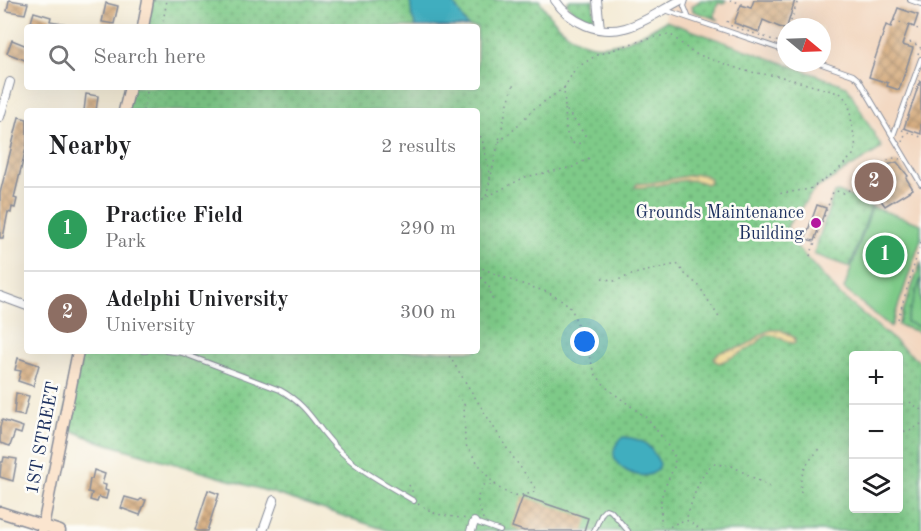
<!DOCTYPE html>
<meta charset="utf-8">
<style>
body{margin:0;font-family:"Old Standard TT",serif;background:#f6f6f6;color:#202124}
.controls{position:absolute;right:18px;bottom:18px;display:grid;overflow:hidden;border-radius:6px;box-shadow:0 6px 24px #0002}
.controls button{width:54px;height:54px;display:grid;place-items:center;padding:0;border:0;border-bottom:2px solid #e0e0e0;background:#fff;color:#202124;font:30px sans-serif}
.compass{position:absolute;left:777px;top:18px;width:54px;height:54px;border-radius:50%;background:#fff;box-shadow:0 6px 24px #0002;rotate:109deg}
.you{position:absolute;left:585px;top:342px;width:21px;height:21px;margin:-15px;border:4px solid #fff;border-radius:50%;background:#1a73e8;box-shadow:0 0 0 9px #1a73e833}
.badge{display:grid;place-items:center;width:39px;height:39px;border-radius:50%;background:#2563eb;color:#fff;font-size:20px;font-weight:700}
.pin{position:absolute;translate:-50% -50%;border:3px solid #fff;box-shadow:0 2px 6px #0006}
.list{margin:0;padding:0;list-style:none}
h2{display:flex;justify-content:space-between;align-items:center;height:78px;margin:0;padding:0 24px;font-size:26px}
h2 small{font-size:20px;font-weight:400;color:#757577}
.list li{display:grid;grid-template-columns:39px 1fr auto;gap:18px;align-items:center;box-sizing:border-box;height:84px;padding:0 24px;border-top:2px solid #e0e0e0}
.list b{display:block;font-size:22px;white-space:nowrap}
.list p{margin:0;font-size:20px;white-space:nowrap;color:#757577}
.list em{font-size:20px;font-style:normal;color:#757577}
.icon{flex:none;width:33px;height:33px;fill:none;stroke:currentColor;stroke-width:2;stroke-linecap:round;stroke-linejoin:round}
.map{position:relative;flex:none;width:921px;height:531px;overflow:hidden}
.search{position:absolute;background:#fff;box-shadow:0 6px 24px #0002;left:24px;top:24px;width:456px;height:66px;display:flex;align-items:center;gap:15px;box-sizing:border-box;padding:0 21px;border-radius:6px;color:#757577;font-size:22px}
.panel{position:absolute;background:#fff;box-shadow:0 6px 24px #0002;left:24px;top:108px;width:456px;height:246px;border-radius:6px}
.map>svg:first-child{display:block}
.built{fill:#f2d5bd;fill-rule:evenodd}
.grass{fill:url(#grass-dots);stroke:#4c7c73;stroke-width:1.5;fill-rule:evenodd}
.sand{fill:url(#sand-dots);stroke:#84847e;stroke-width:1.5}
.pitch{fill:#7eca88;stroke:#4c7c73;stroke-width:1.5}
.water{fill:#41aebf;stroke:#2e6e8e;stroke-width:1.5}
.building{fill:url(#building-cross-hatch)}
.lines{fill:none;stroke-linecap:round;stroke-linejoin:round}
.lane-casing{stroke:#888d9a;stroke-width:6}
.street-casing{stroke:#888d9a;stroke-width:10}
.secondary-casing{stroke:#888d9a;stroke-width:13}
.path{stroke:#888d9a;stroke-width:1.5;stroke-dasharray:1.5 4.5;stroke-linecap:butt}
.lane{stroke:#fff;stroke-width:4}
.street{stroke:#fff;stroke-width:8}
.secondary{stroke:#fbe5cf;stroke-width:10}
.poi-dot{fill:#b5179e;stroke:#fdfcf7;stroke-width:2}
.labels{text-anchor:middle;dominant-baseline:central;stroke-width:5;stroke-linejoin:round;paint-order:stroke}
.poi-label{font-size:18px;fill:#1b2f5e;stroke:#fdfcf7;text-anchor:end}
.street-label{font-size:18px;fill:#1b2f5e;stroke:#fdfcf7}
</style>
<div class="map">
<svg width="921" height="531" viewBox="0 0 921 531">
<defs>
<pattern id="grass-dots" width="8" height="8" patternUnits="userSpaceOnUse" patternTransform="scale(1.5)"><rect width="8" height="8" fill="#7eca88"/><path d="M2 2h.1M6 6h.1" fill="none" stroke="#66a472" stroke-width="1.8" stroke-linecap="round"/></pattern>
<pattern id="sand-dots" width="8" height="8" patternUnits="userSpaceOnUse" patternTransform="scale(1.5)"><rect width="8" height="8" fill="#eeda9e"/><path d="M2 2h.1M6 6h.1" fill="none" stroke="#ccbb8a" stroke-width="1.8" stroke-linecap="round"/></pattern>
<pattern id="building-cross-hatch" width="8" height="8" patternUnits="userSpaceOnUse" patternTransform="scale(1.5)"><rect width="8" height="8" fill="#d3a879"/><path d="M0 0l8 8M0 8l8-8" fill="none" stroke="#aa8966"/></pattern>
</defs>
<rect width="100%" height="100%" fill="#fdfcf7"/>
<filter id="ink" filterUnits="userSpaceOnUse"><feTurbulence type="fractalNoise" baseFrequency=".0167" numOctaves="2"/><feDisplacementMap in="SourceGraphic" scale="12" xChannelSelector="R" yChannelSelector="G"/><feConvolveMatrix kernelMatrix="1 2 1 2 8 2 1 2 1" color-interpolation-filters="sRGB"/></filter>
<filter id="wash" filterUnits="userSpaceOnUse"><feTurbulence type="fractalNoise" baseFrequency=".008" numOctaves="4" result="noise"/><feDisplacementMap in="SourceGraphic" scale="24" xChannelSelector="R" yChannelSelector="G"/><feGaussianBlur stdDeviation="1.35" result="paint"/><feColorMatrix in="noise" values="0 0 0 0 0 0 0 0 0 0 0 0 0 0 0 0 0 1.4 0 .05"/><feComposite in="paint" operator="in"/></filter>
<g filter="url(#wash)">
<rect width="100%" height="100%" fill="#f4ebd5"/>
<!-- built -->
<path class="built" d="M 683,0 L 921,0 L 921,363 L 839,294 L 795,243 L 787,225 L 815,190 L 882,148 L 847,86 L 666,21 L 664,9 ZM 786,27 L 822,27 L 822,63 L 786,63 Z"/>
<!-- grass -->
<g class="grass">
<path d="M 147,0 L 539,0 C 578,60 609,54 666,21 L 847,86 L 882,148 L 815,189 L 787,226 L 794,244 L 839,294 L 921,363 L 921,531 L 389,531 L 273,493 L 98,441 L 63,427 L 77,351 L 477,351 L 477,111 L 125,111 L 130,87 L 477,87 L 477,27 L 142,27 ZM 854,356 L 898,356 L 898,508 L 854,508 Z"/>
<path d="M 570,0 L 593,0 L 594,17 L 591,20 L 572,10 L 566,3 Z"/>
<path d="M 701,0 L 726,0 L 724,4 L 718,3 L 714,16 L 719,20 L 693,11 L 692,6 Z"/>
<path d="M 838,192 L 869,203 L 871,207 L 850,267 L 815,255 L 814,253 L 834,193 Z"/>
<path d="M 921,262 L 921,333 L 898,325 Z"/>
</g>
<!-- sand -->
<g class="sand">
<path d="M 697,174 L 705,175 L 710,179 L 709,183 L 706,184 C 685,173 657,190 635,187 L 637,184 L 651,183 Z"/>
<path d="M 772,330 L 781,330 L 795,338 L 795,343 C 786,344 778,334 769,335 C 763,336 761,339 757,343 C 746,351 731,358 719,363 L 715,361 L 714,357 C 723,348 731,351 742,347 C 754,343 760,332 772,330 Z"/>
</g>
<!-- pitch -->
<g class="pitch">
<path d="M 872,207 L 921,224 L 921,239 L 891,327 L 844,289 Z"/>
<path d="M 921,278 L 921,327 L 906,322 Z"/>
</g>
<!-- water -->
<g class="water">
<path d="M 410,0 L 453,0 L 454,4 L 468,27 L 416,27 L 412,17 Z"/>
<path d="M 623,437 C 645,439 650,445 660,464 C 652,492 591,463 623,437 Z"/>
</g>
<g id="blocks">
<!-- building -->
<g class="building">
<path d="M 9,0 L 28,3 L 25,14 L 7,11 Z"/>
<path d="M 754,0 L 795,0 L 786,30 L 763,20 L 759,32 L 734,23 L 741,5 L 751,8 Z"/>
<path d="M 106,3 L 118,6 L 114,24 L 102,22 Z"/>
<path d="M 898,8 L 918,15 L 914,27 L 909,25 L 902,45 L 913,48 L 899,90 L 887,86 L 888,83 L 869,77 L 886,25 L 891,27 Z"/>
<path d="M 34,12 L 51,17 L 50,21 L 67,24 L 67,27 L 42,27 L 42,25 L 31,22 Z"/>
<path d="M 12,40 L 27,46 L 27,61 L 7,53 Z"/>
<path d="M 920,81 L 921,81 L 921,134 L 904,128 Z"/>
<path d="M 86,94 L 98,96 L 96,111 L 84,111 Z"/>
<path d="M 19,117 L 27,119 L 27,144 L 14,198 L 17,199 L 15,208 L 12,207 L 11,213 L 8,212 L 3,238 L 0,238 L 0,193 Z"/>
<path d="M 897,162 L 908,176 L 906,178 L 913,189 L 885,206 L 872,188 L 874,186 L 871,180 L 886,171 L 884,166 Z"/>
<path d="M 817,205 L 826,208 L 814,241 L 805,239 Z"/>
<path d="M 18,358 L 39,365 L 33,386 L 18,381 L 21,371 L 15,370 Z"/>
<path d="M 16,393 L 29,396 L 24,416 L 14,414 Z"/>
<path d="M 2,420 L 23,427 L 21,434 L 15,432 L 10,446 L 0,443 L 0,427 Z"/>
<path d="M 4,457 L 17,459 L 13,481 L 0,477 L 1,462 L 3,462 Z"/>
<path d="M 94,470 L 105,474 L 102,484 L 106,485 L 105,490 L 108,491 L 106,499 L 99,497 L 97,502 L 90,500 L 92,493 L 88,492 L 90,479 L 92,479 Z"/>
<path d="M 208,490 L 219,494 L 207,531 L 198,531 L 195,530 Z"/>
<path d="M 523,496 L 588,518 L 584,531 L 524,531 L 512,527 Z"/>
<path d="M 125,497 L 139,501 L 141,499 L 146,500 L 140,515 L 121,508 Z"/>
</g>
</g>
</g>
<g filter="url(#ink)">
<use href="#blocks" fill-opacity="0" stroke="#888d9a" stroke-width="1.5"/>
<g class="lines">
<defs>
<g id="lane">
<path d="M 686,0 L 684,6 L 688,16"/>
<path d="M 910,0 L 921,4"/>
<path d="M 665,10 L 786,51"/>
<path d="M 819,63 L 853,75 L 859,80 L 921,184"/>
<path d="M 893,136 L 921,59"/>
<path d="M 143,351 L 146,351"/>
<path d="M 166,351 L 182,353 L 280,390 C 309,406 314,424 335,446 C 357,470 386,484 414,501"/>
<path d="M 475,522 L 500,531"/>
<path d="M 594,531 L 602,513 L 606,509 L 611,511 L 628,531"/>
</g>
<g id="street">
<path d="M 555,0 C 570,23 599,35 625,28 C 645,23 663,9 681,0"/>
<path d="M 597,0 L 600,29"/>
<path d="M 0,117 L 10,82"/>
<path d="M 0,296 L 27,306"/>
<path d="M 263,531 L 274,500"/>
<path d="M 471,531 L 474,522"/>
</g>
<g id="secondary">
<path d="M 143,27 L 148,0"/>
<path d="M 124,111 L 130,87"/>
<path d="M 0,512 L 60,531"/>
<path d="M 42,531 L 78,351"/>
</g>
</defs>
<!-- lane casing -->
<use href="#lane" class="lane-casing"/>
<!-- street casing -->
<use href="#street" class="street-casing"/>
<!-- secondary casing -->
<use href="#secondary" class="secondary-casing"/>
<!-- path -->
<g class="path">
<path d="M 730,0 L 752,7"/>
<path d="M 894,20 L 921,30"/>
<path d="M 727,21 L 729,25 L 779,42 L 783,41 L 786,36"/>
<path d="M 162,27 L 167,0"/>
<path d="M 789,27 L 798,0"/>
<path d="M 904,40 L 920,46"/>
<path d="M 918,54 L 921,46"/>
<path d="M 906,69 L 911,71"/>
<path d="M 904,76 L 909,77"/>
<path d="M 564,88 L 575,69 L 595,56 L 636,42 L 665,35 L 671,35 L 693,53 L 745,71 L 782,77 L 842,94 L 849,105 L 851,118 L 856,148 L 853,155 L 837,171 L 810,189 L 777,194"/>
<path d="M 143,111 L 148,87"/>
<path d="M 902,130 L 921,137"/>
<path d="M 477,131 L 482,139 L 490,174 L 490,180 L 486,197"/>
<path d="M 499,142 L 517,127 L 532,110 L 564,88 L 565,108 L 585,135 L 583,143 L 574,144 L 568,138 L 566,129 L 565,108"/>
<path d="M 902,142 L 906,132"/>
<path d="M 490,180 L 506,110 L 514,83"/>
<path d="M 869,180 L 874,187"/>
<path d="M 477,202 L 525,177 L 573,167 L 593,156"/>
<path d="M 810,256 L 833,192 L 836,191 L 844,193 L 885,168 L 883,163 L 892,158 L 900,159"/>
<path d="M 477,266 L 510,280 L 547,292 L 564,301 L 572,310 L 596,375 L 608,389 L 648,419 L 661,436 L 674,455 L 675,465 L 663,491 L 661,500 L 661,526 L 664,531"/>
<path d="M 477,273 L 489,287 L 493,301"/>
<path d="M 602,278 L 615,281 L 634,274 L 677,264 L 685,274 L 699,286 L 720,319"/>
<path d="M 898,319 L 921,242"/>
<path d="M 446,351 L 508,450 L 536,489 L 533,493 C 527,494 520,496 514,495 C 494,492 479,463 468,449 L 465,443 L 464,402 L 457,396"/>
<path d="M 910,402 L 921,410"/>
<path d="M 904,431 L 908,432 L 921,424"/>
<path d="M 409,485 L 414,495"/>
<path d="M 801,493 C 798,473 809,459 823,446"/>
<path d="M 418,504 L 436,514 L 467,519"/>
<path d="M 483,519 L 477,498 L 484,485 L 496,485"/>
<path d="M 666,531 L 672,525 L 685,520"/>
<path d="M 703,531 L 686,520 C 692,502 698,476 713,464 L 732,466 L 770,487"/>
</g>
<!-- lane -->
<use href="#lane" class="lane"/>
<!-- street -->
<use href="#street" class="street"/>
<!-- secondary -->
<use href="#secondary" class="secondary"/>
</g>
</g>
<!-- markers -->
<circle class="poi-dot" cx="816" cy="223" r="6"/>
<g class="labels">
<!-- poi labels -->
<g class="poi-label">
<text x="804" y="213">Grounds Maintenance<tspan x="804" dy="21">Building</tspan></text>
</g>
<!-- street labels -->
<g class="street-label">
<text transform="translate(43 438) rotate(-79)">1ST STREET</text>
</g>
</g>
</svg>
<div class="controls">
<button>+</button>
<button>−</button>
<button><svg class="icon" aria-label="layers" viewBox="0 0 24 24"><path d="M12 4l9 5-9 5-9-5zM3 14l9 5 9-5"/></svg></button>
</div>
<svg class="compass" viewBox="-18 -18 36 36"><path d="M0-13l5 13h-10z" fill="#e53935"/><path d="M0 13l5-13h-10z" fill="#757577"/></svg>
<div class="you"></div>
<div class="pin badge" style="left:885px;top:255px;background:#2e9e5b">1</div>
<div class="pin badge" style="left:874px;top:182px;background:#8d6e63">2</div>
<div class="search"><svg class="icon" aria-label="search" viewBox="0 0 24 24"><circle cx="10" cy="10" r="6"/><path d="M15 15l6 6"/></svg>Search here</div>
<section class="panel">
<h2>Nearby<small>2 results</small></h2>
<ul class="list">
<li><span class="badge" style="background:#2e9e5b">1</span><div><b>Practice Field</b><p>Park</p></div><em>290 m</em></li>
<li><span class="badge" style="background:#8d6e63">2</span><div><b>Adelphi University</b><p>University</p></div><em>300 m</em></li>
</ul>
</section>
</div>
